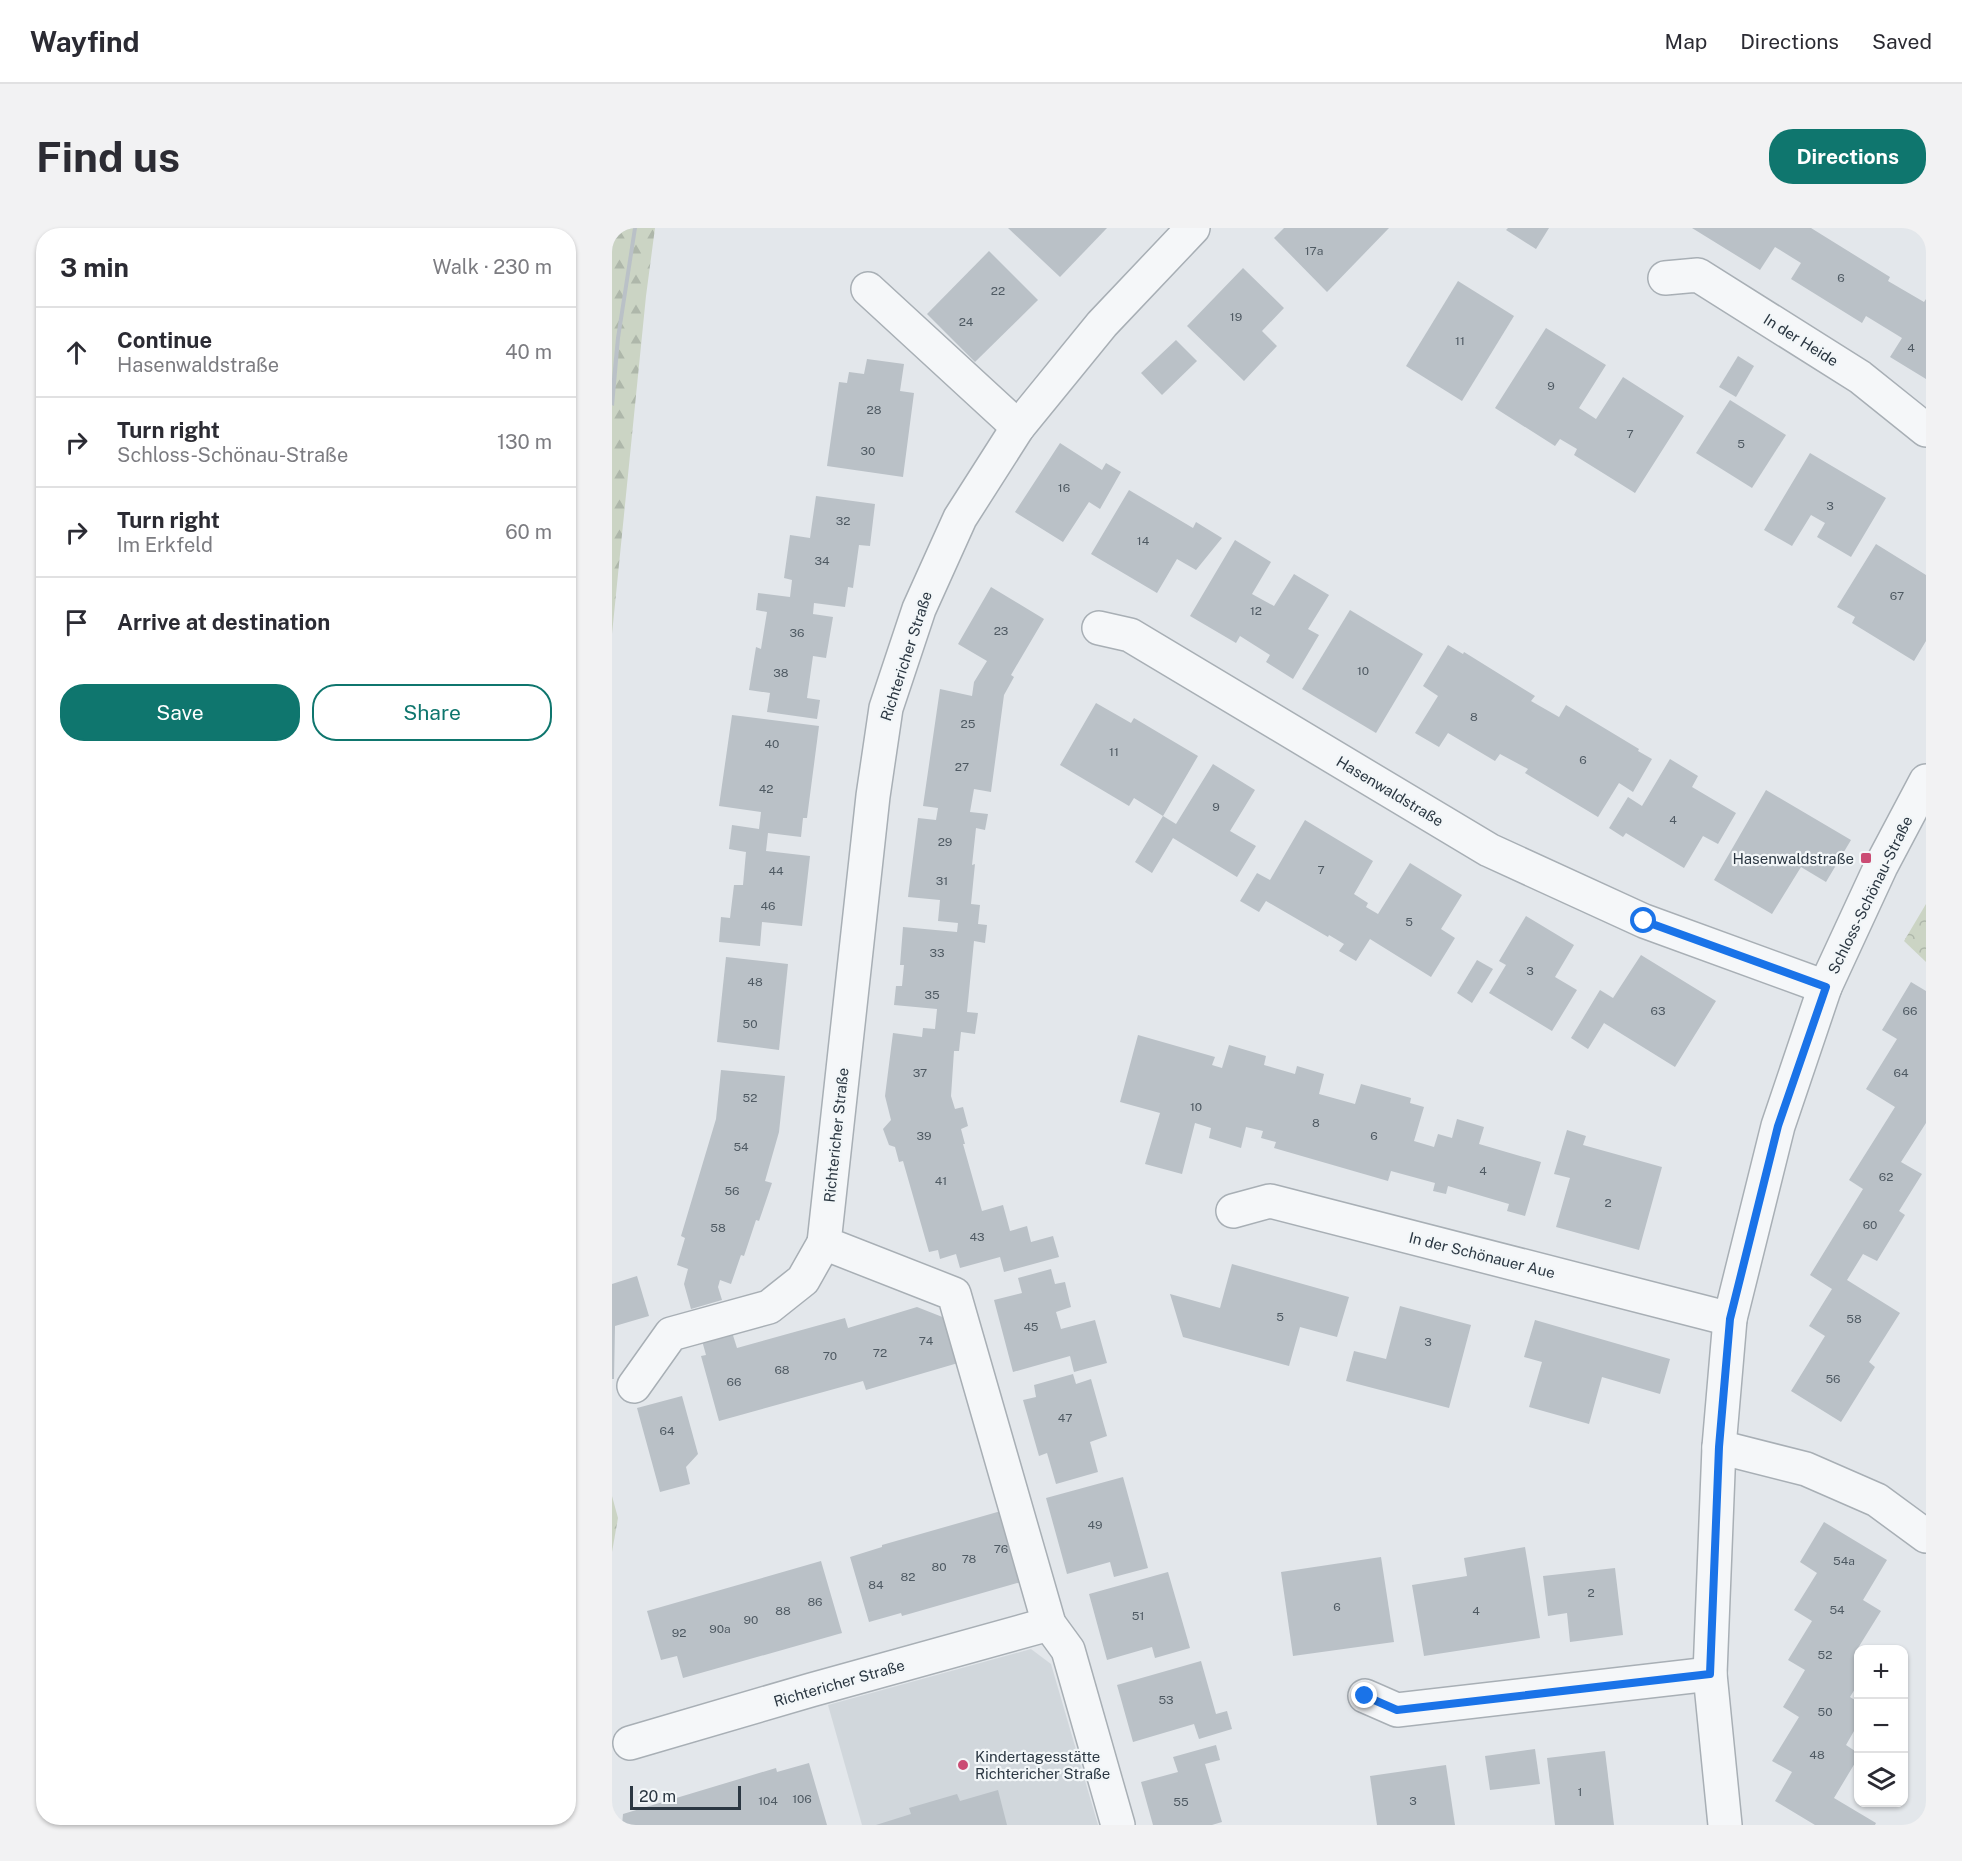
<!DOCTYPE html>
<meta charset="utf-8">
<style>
body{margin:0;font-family:"Public Sans",sans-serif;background:#f2f2f3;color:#2b2b33}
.controls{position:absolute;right:18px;bottom:18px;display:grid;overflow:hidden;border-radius:12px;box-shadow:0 2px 4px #0004}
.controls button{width:54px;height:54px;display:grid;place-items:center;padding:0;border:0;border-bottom:2px solid #e1e1e2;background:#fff;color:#2b2b33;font:30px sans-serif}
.scale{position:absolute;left:18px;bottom:15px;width:111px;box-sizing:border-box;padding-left:6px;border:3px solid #2b3742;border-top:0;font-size:16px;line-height:21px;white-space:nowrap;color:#2b3742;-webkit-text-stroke:4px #f2f6f8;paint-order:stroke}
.stop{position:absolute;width:18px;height:18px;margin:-14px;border:4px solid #1a73e8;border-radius:50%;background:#fff}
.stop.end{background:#1a73e8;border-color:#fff;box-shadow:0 2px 6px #0008}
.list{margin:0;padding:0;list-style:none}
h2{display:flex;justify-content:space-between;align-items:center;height:78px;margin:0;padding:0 24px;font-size:26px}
h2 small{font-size:20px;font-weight:400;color:#7c7c81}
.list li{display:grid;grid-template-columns:39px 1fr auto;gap:18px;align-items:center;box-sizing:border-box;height:90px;padding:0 24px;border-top:2px solid #e1e1e2}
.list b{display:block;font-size:22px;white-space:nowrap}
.list p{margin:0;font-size:20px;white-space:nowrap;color:#7c7c81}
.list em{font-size:20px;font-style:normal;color:#7c7c81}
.actions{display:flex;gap:12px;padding:18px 24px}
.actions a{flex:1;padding:14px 0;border:2px solid #0f766e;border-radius:24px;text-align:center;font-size:21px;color:#0f766e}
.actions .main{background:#0f766e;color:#fff}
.icon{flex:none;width:33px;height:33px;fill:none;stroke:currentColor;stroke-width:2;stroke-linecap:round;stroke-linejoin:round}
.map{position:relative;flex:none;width:1314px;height:1597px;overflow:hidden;border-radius:24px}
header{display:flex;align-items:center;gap:36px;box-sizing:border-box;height:84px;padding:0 30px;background:#fff;border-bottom:2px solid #e1e1e2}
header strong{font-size:28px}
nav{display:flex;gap:33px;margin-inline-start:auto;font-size:21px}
.intro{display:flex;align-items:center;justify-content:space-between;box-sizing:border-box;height:144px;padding:0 36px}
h1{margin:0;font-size:42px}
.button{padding:15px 27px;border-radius:24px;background:#0f766e;color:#fff;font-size:21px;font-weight:700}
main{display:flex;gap:36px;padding:0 36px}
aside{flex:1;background:#fff;border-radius:24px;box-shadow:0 2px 4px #0004}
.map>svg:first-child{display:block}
.built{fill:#d1d7dc}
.forest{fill:url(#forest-firs)}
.park{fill:url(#park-crowns)}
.building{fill:#bac1c7}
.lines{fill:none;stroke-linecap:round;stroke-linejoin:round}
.minor-casing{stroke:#a8afb5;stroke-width:36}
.minor{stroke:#f5f7f9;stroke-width:33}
.route{stroke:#1a73e8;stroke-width:8}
.poi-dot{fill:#cb4c74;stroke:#f2f6f8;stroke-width:2}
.labels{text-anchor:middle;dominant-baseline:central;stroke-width:4.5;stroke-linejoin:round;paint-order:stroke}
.number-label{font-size:12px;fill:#4f5a63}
.street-label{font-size:15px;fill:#2b3742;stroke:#f2f6f8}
.poi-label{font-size:15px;fill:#2b3742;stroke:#f2f6f8;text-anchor:end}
</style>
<header>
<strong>Wayfind</strong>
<nav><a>Map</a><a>Directions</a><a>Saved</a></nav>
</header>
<div class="intro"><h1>Find us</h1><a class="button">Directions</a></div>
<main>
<aside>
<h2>3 min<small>Walk · 230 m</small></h2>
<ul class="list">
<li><svg class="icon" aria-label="ahead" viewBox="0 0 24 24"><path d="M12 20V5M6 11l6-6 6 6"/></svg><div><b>Continue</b><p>Hasenwaldstraße</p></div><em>40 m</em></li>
<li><svg class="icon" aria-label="right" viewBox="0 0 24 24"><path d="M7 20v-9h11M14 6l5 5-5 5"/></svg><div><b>Turn right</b><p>Schloss-Schönau-Straße</p></div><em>130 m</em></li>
<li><svg class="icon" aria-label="right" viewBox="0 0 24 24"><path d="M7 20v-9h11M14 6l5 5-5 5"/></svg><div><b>Turn right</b><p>Im Erkfeld</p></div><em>60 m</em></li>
<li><svg class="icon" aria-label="arrive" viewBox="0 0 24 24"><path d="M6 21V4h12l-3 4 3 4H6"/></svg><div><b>Arrive at destination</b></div></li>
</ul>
<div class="actions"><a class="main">Save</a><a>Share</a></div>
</aside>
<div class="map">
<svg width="1314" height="1597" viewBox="0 0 1314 1597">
<defs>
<pattern id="forest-firs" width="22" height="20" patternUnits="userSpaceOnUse" patternTransform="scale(1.5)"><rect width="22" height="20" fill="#cbd4c4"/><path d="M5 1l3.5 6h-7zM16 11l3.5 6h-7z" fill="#aeb7aa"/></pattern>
<pattern id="park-crowns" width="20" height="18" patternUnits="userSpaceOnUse" patternTransform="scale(1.5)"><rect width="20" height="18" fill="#cbd4c4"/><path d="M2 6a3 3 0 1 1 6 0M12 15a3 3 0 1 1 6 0" fill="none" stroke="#aeb7aa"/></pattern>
</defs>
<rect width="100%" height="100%" fill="#e3e7eb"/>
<!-- built -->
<path class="built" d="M 419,1421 L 439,1436 L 486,1597 L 250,1597 L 216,1477 Z"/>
<!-- forest -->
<g class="forest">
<path d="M 0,0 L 43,0 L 34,68 L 0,406 Z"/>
<path d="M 0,1268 L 6,1290 L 0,1324 Z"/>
</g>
<!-- park -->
<path class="park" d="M 1314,676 L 1314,734 L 1292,713 Z"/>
<!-- building -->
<g class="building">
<path d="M 21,0 L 25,0 L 8,110 L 2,178 L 0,177 L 0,151 L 4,110 Z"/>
<path d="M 396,0 L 495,0 L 448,49 Z"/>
<path d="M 672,0 L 777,0 L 715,64 L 662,10 Z"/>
<path d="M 896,0 L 937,0 L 924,21 L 894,2 Z"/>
<path d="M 1080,0 L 1199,0 L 1278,49 L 1276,53 L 1312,74 L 1314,71 L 1314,151 L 1278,129 L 1290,110 L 1254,88 L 1250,95 L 1179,51 L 1189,35 L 1163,19 L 1148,42 Z"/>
<path d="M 377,23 L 426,72 L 363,134 L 315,86 Z"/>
<path d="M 631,40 L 672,80 L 650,103 L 665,118 L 632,153 L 575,98 Z"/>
<path d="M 846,53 L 902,88 L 850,173 L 794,138 Z"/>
<path d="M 934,100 L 994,137 L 967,180 L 984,191 L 1011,149 L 1072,188 L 1023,265 L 962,227 L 965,221 L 948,211 L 943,218 L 883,180 Z"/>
<path d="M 564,112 L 585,133 L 550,167 L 529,145 Z"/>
<path d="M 1126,128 L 1142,138 L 1124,169 L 1107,159 Z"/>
<path d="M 255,131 L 292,136 L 288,163 L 302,165 L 291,249 L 215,238 L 227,154 L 235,155 L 237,144 L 252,146 Z"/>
<path d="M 1118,172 L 1174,207 L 1140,260 L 1084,225 Z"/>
<path d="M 448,215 L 490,242 L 494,235 L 509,244 L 488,281 L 477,274 L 451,314 L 403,284 Z"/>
<path d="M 1198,225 L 1274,270 L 1239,329 L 1205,309 L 1213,295 L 1199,287 L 1180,318 L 1152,302 Z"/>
<path d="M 517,262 L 581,300 L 584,294 L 610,310 L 584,342 L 565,331 L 545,365 L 479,326 Z"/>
<path d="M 204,268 L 263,276 L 258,318 L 247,317 L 241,360 L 236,359 L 233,379 L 202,375 L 201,386 L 221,389 L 214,430 L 201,428 L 195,470 L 208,472 L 205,491 L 155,484 L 158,465 L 137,462 L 144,419 L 149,421 L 155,384 L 144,382 L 146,365 L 178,369 L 180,352 L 172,350 L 178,307 L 198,310 Z"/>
<path d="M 623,312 L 659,334 L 640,366 L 662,378 L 682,346 L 717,367 L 696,401 L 707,407 L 681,451 L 654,434 L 658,427 L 628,408 L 624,415 L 578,388 Z"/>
<path d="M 1264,316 L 1314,347 L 1314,413 L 1302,433 L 1240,395 L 1243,389 L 1225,379 Z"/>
<path d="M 379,359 L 432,391 L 399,447 L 402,449 L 392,467 L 379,564 L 362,561 L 358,584 L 376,586 L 373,602 L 364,600 L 360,637 L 363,636 L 359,676 L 368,677 L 366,696 L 375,697 L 373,715 L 362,713 L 355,784 L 366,785 L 363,806 L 349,804 L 347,823 L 342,823 L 339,868 L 343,881 L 351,879 L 356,898 L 349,901 L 353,916 L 351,916 L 370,983 L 391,977 L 398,1003 L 415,998 L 419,1014 L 441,1008 L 447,1029 L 392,1044 L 388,1029 L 348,1040 L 344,1026 L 328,1031 L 326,1022 L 317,1024 L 291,933 L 287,934 L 283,919 L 277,917 L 271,901 L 279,892 L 273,868 L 281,805 L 310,809 L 311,800 L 323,801 L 325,781 L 282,777 L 284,758 L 290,758 L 292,737 L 288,737 L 291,699 L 345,704 L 346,695 L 326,693 L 328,672 L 296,669 L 306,590 L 324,592 L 326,580 L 311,578 L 328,461 L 360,468 L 362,454 L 375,433 L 346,416 Z"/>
<path d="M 738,382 L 811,426 L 764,505 L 690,461 Z"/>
<path d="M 836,417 L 851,426 L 852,424 L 923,468 L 919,473 L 947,489 L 954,477 L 1027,521 L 1026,523 L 1040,531 L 1021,564 L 1007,555 L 986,589 L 913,545 L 916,541 L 888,526 L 883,533 L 836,505 L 827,519 L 803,505 L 826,468 L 811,458 Z"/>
<path d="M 484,475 L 519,495 L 522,490 L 586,528 L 551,588 L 522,570 L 517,578 L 448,537 Z"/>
<path d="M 120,487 L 207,498 L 195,590 L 191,590 L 189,609 L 156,605 L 154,623 L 198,628 L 190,698 L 150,694 L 148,718 L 107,714 L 109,689 L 118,690 L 122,657 L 131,657 L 134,624 L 117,621 L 120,597 L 147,601 L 149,584 L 107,578 Z"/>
<path d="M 1058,531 L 1086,548 L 1080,559 L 1124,585 L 1106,616 L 1091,608 L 1072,640 L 1014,605 L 1011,609 L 997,600 L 1016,569 L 1030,578 Z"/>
<path d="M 601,536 L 643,562 L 618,603 L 644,618 L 625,649 L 561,610 L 540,645 L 523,634 L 551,588 L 564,596 Z"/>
<path d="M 1154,562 L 1239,612 L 1214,654 L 1189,639 L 1160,686 L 1102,652 Z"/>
<path d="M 693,592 L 761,633 L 742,666 L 756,675 L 754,679 L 766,686 L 798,635 L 850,667 L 829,701 L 843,710 L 819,749 L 758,711 L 744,733 L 727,723 L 732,716 L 717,707 L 716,709 L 654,673 L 647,684 L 628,673 L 645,645 L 658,652 Z"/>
<path d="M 914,688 L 962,717 L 943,749 L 965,762 L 940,803 L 877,765 L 894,737 L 887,733 Z"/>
<path d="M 1029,727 L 1104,773 L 1063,839 L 992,795 L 976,821 L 959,810 L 988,762 L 1001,770 Z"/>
<path d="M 114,729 L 176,736 L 167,822 L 105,814 Z"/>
<path d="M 865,732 L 881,741 L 860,775 L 845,765 Z"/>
<path d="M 1299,754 L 1314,763 L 1314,895 L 1289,934 L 1310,946 L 1287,983 L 1293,987 L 1265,1033 L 1251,1026 L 1235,1052 L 1288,1085 L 1257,1134 L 1263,1139 L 1229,1194 L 1179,1163 L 1213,1108 L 1197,1098 L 1220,1061 L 1198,1047 L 1251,961 L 1237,952 L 1283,879 L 1254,861 L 1285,811 L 1270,802 Z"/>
<path d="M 526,807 L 603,829 L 600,837 L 610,840 L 617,817 L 654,828 L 652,837 L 683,846 L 685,838 L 712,846 L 707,866 L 743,876 L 749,856 L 799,870 L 798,875 L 812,879 L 802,913 L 822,919 L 826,906 L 840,910 L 845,891 L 872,899 L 867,916 L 929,934 L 913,988 L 895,983 L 897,976 L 836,958 L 834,966 L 821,963 L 823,955 L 779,943 L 776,953 L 662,920 L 664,914 L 649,910 L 651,903 L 634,899 L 629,920 L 597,910 L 599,900 L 583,895 L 570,946 L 533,936 L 548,885 L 508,874 Z"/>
<path d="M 109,842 L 173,848 L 167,904 L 153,953 L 160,955 L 147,993 L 144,992 L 132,1028 L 129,1027 L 119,1056 L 108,1052 L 106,1059 L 110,1072 L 79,1081 L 72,1056 L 76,1041 L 65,1037 L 73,1010 L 69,1008 L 104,891 Z"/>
<path d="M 955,902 L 974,908 L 971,917 L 1050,939 L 1027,1022 L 944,999 L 958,950 L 942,946 Z"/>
<path d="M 620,1036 L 737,1069 L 725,1109 L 688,1099 L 677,1138 L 571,1109 L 558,1066 L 608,1080 Z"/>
<path d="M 439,1041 L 443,1056 L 453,1054 L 459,1079 L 444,1084 L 449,1101 L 483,1092 L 495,1135 L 462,1144 L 458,1128 L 401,1144 L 382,1072 L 410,1065 L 406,1050 Z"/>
<path d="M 25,1048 L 37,1088 L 3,1098 L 2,1151 L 0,1151 L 0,1056 Z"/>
<path d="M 788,1078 L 859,1097 L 837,1180 L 734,1153 L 742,1123 L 774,1131 Z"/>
<path d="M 305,1079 L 333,1090 L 346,1135 L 254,1162 L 251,1153 L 107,1193 L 89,1128 L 94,1127 L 89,1109 L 119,1101 L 125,1120 L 233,1090 L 236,1100 Z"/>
<path d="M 923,1092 L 1058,1131 L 1048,1166 L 990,1149 L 977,1196 L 917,1179 L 930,1134 L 912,1129 Z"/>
<path d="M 461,1146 L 464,1156 L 479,1151 L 495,1208 L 478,1214 L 486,1244 L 444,1256 L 435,1225 L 427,1228 L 411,1172 L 424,1169 L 422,1157 Z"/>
<path d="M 70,1168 L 86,1226 L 74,1239 L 78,1256 L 48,1264 L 25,1180 Z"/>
<path d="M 511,1249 L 536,1340 L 502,1349 L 498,1334 L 455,1346 L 434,1270 Z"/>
<path d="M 396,1281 L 416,1352 L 290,1388 L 289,1385 L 257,1394 L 238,1329 L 270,1319 L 270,1317 Z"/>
<path d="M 1212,1294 L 1275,1332 L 1251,1372 L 1269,1383 L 1246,1420 L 1246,1456 L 1238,1469 L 1246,1474 L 1246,1496 L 1234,1517 L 1246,1525 L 1246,1530 L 1222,1570 L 1264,1595 L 1263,1597 L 1203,1597 L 1163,1573 L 1180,1544 L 1160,1533 L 1187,1489 L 1171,1479 L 1193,1442 L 1176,1432 L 1200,1393 L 1182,1382 L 1205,1345 L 1188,1334 Z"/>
<path d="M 913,1319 L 928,1410 L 812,1428 L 800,1357 L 855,1348 L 852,1330 Z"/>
<path d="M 769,1329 L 782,1414 L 681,1428 L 669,1344 Z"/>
<path d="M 209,1333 L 230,1405 L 71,1450 L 65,1428 L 49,1432 L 35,1383 Z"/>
<path d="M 1003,1340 L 1011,1407 L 958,1414 L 955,1385 L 936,1388 L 931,1348 Z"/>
<path d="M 556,1344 L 578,1420 L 543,1430 L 540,1419 L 495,1432 L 477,1366 Z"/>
<path d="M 589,1433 L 604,1486 L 615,1483 L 620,1501 L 587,1511 L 582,1496 L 521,1514 L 505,1457 Z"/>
<path d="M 604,1517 L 608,1532 L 593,1536 L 610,1594 L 600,1597 L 541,1597 L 529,1554 L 566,1544 L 561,1529 Z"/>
<path d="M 923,1521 L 928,1556 L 878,1562 L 873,1528 Z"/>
<path d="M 993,1523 L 1002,1597 L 943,1597 L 935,1530 Z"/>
<path d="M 197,1535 L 215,1597 L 10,1597 L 11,1586 L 164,1540 L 165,1544 Z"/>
<path d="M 834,1537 L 843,1597 L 765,1597 L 758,1548 Z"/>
<path d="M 386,1562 L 395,1597 L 264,1597 L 299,1586 L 297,1580 L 345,1566 L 348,1573 Z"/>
</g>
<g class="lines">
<defs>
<g id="minor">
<path d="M 1053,50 L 1086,47 L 1248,149 L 1314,202"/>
<path d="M 256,61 L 406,199"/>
<path d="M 487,400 L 518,407 L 877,622 L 1032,693 L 1213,759"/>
<path d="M 621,983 L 658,973 L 1118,1091"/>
<path d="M 22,1158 L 59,1106 L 157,1079 L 191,1052 L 212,1015"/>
<path d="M 1107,1219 L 1194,1241 L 1265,1272 L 1314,1308"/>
<path d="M 753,1468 L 785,1482 L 1098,1446"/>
<path d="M 18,1515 L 199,1462 L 437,1396"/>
<path d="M 506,1597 L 456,1422 L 437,1396 L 342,1066 L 212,1015 L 261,568 L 274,480 L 307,381 L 348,290 L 406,199 L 490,96 L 581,0"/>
<path d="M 1113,1597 L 1098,1446 L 1107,1219 L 1118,1091 L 1166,898 L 1213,759 L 1269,638 L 1314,553"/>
</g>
</defs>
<!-- minor casing -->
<use href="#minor" class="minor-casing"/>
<!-- minor -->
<use href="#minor" class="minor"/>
</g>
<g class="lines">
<!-- route -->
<path class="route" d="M 753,1468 L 785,1482 L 1098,1446 L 1107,1219 L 1118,1091 L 1166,898 L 1214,759 L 1032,693"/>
</g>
<!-- markers -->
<g class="poi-dot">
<rect x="1248" y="624" width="12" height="12" rx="3"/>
<circle cx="351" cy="1537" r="6"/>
</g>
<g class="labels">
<!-- number labels -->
<g class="number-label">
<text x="702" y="23">17a</text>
<text x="1229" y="50">6</text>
<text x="386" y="63">22</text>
<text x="624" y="89">19</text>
<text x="354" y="94">24</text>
<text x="848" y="113">11</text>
<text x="1299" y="120">4</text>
<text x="939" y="158">9</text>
<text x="262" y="182">28</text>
<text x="1018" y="206">7</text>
<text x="1129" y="216">5</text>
<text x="256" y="223">30</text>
<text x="452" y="260">16</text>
<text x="1218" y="278">3</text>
<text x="231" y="293">32</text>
<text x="531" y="313">14</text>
<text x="210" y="333">34</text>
<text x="1285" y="368">67</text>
<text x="644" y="383">12</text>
<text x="389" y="403">23</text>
<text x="185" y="405">36</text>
<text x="751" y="443">10</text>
<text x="169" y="445">38</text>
<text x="862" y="489">8</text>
<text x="356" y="496">25</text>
<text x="160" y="516">40</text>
<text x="502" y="524">11</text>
<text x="971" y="532">6</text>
<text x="350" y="539">27</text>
<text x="154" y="561">42</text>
<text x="604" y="579">9</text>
<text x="1061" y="592">4</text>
<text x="333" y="614">29</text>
<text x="709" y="642">7</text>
<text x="164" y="643">44</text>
<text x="330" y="653">31</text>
<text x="156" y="678">46</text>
<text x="797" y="694">5</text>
<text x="325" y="725">33</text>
<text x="918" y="743">3</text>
<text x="143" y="754">48</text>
<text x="320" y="767">35</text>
<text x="1046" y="783">63</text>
<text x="1298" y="783">66</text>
<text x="138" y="796">50</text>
<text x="308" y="845">37</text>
<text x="1289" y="845">64</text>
<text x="138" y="870">52</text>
<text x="584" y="879">10</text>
<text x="704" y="895">8</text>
<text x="312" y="908">39</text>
<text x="762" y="908">6</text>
<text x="129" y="919">54</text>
<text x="871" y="943">4</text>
<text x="1274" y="949">62</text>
<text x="329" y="953">41</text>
<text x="120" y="963">56</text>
<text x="996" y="975">2</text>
<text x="1258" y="997">60</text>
<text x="106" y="1000">58</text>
<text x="365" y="1009">43</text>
<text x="668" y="1089">5</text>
<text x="1242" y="1091">58</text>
<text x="419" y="1099">45</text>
<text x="314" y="1113">74</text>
<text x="816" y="1114">3</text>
<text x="268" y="1125">72</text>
<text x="218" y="1128">70</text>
<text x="170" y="1142">68</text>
<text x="1221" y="1151">56</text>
<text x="122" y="1154">66</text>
<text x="453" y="1190">47</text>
<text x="55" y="1203">64</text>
<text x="483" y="1297">49</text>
<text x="389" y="1321">76</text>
<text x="357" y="1331">78</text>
<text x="1232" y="1333">54a</text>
<text x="327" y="1339">80</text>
<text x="296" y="1349">82</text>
<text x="264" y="1357">84</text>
<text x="979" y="1365">2</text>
<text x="203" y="1374">86</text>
<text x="725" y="1379">6</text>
<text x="1225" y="1382">54</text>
<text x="171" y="1383">88</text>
<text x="864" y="1383">4</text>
<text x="526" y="1388">51</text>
<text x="139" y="1392">90</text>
<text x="108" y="1401">90a</text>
<text x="67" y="1405">92</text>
<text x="1213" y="1427">52</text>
<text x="554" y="1472">53</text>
<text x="1213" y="1484">50</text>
<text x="1205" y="1527">48</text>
<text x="968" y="1564">1</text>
<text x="190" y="1571">106</text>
<text x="156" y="1573">104</text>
<text x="801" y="1573">3</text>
<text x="569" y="1574">55</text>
</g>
<!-- street labels -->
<g class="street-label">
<text transform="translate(1189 112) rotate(32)">In der Heide</text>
<text transform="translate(294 428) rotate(-72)">Richtericher Straße</text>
<text transform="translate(778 563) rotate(31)">Hasenwaldstraße</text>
<text transform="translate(1258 667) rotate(-64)">Schloss-Schönau-Straße</text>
<text transform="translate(224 907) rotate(-84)">Richtericher Straße</text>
<text transform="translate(870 1027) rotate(14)">In der Schönauer Aue</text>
<text transform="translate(227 1455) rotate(-16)">Richtericher Straße</text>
</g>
<!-- poi labels -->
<g class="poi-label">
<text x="1242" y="630">Hasenwaldstraße</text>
<text x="363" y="1528" text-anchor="start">Kindertagesstätte<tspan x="363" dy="17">Richtericher Straße</tspan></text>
</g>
</g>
</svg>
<div class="controls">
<button>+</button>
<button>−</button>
<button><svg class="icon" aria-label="layers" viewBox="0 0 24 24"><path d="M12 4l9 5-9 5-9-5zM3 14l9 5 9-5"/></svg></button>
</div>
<div class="scale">20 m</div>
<div class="stop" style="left:1032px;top:693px"></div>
<div class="stop end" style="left:753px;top:1468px"></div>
</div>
</main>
